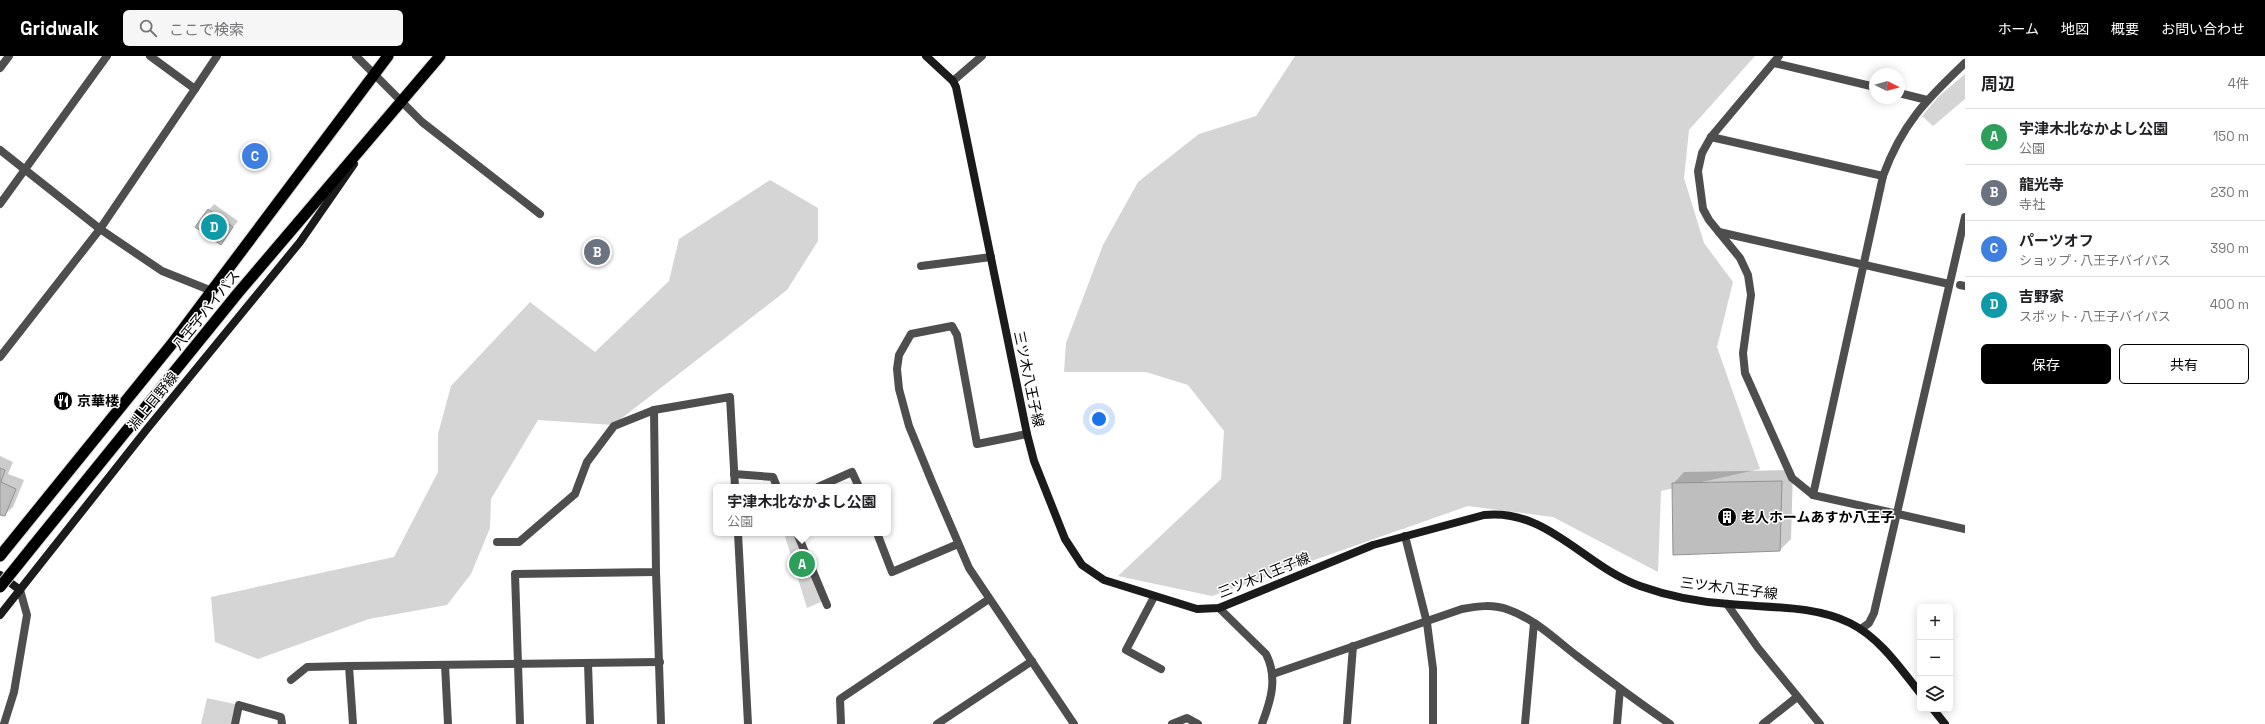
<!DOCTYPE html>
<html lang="ja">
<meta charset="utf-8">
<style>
body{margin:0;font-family:"Space Grotesk","Noto Sans JP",sans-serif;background:#f6f6f6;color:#202124}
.controls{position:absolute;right:12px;bottom:12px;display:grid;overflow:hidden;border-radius:6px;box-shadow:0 2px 10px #0003}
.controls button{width:36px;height:36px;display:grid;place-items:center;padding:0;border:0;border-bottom:1px solid #e0e0e0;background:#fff;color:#202124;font:20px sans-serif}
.compass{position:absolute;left:1869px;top:12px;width:36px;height:36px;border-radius:50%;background:#fff;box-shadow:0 2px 10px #0003;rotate:95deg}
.you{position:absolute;left:1099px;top:363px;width:14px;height:14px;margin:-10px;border:3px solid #fff;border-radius:50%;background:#1a73e8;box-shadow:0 0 0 6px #1a73e833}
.badge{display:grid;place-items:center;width:26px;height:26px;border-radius:50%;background:#000;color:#fff;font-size:13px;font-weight:700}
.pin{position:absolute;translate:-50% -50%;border:2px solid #fff;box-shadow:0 1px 4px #0006}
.popup{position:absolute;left:713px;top:428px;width:178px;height:52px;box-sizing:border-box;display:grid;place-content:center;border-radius:6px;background:#fff;filter:drop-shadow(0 1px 3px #0005);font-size:13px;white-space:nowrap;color:#757577}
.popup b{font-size:15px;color:#202124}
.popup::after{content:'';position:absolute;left:50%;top:100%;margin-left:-8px;border:8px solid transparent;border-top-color:#fff}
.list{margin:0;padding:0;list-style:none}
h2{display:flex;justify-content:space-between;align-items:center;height:52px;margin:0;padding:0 16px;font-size:17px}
h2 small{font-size:13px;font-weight:400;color:#757577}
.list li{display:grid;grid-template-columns:26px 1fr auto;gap:12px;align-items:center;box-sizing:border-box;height:56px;padding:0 16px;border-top:1px solid #e0e0e0}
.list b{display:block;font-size:15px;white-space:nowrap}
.list p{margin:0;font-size:13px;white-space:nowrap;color:#757577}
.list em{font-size:13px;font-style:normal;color:#757577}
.actions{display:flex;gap:8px;padding:12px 16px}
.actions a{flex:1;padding:9px 0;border:1px solid #000;border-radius:6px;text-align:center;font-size:14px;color:#000}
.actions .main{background:#000;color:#fff}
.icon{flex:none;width:22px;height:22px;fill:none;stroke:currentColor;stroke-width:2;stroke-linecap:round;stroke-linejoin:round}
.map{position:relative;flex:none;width:1965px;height:668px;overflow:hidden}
header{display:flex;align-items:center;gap:24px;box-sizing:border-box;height:56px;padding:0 20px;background:#000;color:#fff}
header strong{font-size:19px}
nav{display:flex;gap:22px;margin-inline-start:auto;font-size:14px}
.search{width:280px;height:36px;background:#f6f6f6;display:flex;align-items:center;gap:10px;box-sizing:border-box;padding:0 14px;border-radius:6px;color:#757577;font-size:15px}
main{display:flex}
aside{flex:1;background:#fff}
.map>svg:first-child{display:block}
.green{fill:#d5d5d5}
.shadow{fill:#0003}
.building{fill:#bebebe;stroke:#929292}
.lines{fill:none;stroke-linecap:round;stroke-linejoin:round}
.trunk-casing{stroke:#dbdbdb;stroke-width:13}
.pedestrian{stroke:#4e4e4e;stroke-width:8}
.minor{stroke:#4e4e4e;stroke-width:8}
.tertiary{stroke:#4e4e4e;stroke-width:8}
.secondary{stroke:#1b1b1b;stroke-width:8}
.trunk{stroke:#000;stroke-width:11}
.trunk-bridge-casing{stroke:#dbdbdb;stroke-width:13;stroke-linecap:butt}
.trunk-bridge{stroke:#000;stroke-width:11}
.labels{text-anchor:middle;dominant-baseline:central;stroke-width:3;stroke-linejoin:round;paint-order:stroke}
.street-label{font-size:14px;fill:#000;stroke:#fff}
.poi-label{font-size:14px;font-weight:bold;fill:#000;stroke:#fff;text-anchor:start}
</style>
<header>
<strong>Gridwalk</strong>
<div class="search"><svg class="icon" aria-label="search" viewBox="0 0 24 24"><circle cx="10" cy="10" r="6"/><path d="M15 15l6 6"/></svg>ここで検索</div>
<nav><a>ホーム</a><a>地図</a><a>概要</a><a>お問い合わせ</a></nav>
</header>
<main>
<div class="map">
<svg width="1965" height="668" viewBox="0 0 1965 668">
<rect width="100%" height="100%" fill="#fff"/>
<!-- green -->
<g class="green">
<path d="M 1295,0 L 1755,0 L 1689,74 L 1684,122 L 1704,187 L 1733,226 L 1717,291 L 1760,413 L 1661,435 L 1658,516 L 1553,461 L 1468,450 L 1212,540 L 1118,520 L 1221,423 L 1224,375 L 1188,329 L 1146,316 L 1064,316 L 1066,287 L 1103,189 L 1138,126 L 1199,78 L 1256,60 Z"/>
<path d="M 1965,18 L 1965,43 L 1933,70 L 1922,60 L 1938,41 Z"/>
<path d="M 770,124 L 818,152 L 818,185 L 787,234 L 613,369 L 538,364 L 491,443 L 490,472 L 471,518 L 447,549 L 369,563 L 258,603 L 215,586 L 211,541 L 394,501 L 438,416 L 438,378 L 451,330 L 530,246 L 595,296 L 669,225 L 679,183 Z"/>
<path d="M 784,477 L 797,477 L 825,544 L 807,552 Z"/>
<path d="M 207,642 L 239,649 L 235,668 L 201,668 Z"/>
</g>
<!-- shadow -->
<g class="shadow">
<path d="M 214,148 L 238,165 L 221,187 L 209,154 Z"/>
<path d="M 0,400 L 13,406 L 8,418 L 24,424 L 13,451 L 4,459 L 0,457 Z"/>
<path d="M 1793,414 L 1791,483 L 1780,494 L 1673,428 L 1684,416 Z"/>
</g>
<!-- building -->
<g class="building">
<path d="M 208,153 L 233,171 L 221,189 L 195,171 Z"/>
<path d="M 0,412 L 5,414 L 1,426 L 16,433 L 5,460 L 0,459 Z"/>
<path d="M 1782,425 L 1780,495 L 1673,499 L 1672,427 Z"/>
</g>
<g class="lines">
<defs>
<g id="trunk">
<path d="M 33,490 L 238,237 L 440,0"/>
<path d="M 0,500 L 171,289 L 388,0"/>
</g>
</defs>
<!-- trunk casing -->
<use href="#trunk" class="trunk-casing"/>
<!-- pedestrian -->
<path class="pedestrian" d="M 1960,229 L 1965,230"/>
<!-- minor -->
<g class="minor">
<path d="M 356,0 L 422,66 L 540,158"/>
<path d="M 1779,0 L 1711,81 L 1702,97 L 1698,115 L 1703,153 L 1709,164 L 1740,202 L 1748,219 L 1751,239 L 1743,297 L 1745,317 L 1792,422 L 1813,439 L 1898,458"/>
<path d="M 1774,7 L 1875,31"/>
<path d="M 0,12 L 9,0"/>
<path d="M 953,25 L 982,0"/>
<path d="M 195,33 L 217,0"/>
<path d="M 1899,37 L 1927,44"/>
<path d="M 1711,81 L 1883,120"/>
<path d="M 0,94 L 100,173 L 162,215 L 212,235"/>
<path d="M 0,148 L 107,0"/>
<path d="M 1719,176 L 1949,228"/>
<path d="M 921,210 L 991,201"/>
<path d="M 0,301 L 100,173 L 195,33 L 150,0"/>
<path d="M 1027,378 L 977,388 L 957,279 L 952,270 L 911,278 L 899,299 L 897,313 L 899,333 L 909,370 L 932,426 L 969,512 L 1074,668"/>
<path d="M 734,418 L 773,421 L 777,431"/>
<path d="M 818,431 L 852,416 L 859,431"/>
<path d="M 1813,439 L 1883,120 C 1902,68 1926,44 1965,7"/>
<path d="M 738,477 L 748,668"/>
<path d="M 797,477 L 827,549"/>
<path d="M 877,477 L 892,516 L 958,488"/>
<path d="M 497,486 L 519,486 L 575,438 L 587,406 L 614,370 L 654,354 L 730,341 L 735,431"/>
<path d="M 656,516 L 661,668"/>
<path d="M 1154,541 L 1126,594 L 1161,613"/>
<path d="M 1219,552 L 1266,598 C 1278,622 1271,644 1262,668"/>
<path d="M 588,607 L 590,668"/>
<path d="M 445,609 L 448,668"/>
<path d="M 1273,618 L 1462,553 C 1478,550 1493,548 1509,554 C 1535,563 1556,584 1577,600 C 1607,623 1638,646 1670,668"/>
<path d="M 291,624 L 307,611 L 349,610"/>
<path d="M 4,668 L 14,636 L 27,559 L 20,534"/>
<path d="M 235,668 L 239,649 L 281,661 L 282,668"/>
<path d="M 353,668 L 349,610 L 660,606"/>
<path d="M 520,668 L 515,518 L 656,516 L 654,354"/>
<path d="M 841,668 L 840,643 L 989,543"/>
<path d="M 937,668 L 1032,605"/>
<path d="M 1172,668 L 1187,662 L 1198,668"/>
<path d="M 1347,668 L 1353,590"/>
<path d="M 1525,668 L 1534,567"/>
<path d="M 1617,668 L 1620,633"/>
<path d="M 1763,668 L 1797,641"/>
</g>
<!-- tertiary -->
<g class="tertiary">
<path d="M 1898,458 L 1965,473"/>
<path d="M 1405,480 L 1427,567 L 1433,613 L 1433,668"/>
<path d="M 1727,548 L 1758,592 L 1820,668"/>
<path d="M 1861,573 L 1869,567 L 1874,557 L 1965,161"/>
</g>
<!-- secondary -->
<g class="secondary">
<path d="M 926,0 L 953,25 L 956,31 L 1027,378 L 1034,405 L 1065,483 L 1082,509 L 1104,524 L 1197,553 L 1219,552 L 1373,489 L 1484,459 C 1547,452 1584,510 1640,530 C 1668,540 1699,546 1729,548 C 1769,552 1813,549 1850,567 C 1880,582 1900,612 1920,637"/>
<path d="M 0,519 L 20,534"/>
<path d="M 0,559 L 147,373 L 300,186 L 354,108"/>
<path d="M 1933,653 L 1945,668"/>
</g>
<!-- trunk -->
<use href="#trunk" class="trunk"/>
<defs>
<path id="trunk-bridge" d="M 0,531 L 33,490"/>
</defs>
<!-- trunk-bridge casing -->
<use href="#trunk-bridge" class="trunk-bridge-casing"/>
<!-- trunk-bridge -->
<use href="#trunk-bridge" class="trunk-bridge"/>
</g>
<!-- icons -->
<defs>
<symbol id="restaurant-disc" viewBox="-11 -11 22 22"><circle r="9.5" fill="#000" stroke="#fff"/><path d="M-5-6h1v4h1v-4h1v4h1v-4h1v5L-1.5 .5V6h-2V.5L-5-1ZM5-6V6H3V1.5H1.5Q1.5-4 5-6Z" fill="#fff"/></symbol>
<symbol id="building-disc" viewBox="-11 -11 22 22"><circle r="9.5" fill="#000" stroke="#fff"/><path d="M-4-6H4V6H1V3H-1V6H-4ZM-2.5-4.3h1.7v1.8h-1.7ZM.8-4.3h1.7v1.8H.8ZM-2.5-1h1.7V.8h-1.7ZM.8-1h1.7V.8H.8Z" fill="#fff"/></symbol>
</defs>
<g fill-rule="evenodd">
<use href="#restaurant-disc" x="52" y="334" width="22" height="22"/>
<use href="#building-disc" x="1716" y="450" width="22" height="22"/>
</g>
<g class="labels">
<!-- street labels -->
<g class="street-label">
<text transform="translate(206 254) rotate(-51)">八王子バイパス</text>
<text transform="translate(1029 323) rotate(78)">三ツ木八王子線</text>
<text transform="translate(153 345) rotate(-51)">淵上日野線</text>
<text transform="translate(1264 519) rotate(-22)">三ツ木八王子線</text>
<text transform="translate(1729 532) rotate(7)">三ツ木八王子線</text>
</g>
<!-- poi labels -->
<g class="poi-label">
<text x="77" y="345">京華楼</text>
<text x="1741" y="461">老人ホームあすか八王子</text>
</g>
</g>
</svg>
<div class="controls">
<button>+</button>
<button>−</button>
<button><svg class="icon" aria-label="layers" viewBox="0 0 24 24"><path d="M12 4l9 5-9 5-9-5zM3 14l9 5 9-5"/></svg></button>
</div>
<svg class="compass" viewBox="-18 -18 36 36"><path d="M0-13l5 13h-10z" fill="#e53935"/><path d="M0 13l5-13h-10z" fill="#757577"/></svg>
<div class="you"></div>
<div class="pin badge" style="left:802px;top:508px;background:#2e9e5b">A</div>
<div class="popup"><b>宇津木北なかよし公園</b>公園</div>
<div class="pin badge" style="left:597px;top:196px;background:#6b7280">B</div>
<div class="pin badge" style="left:255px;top:100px;background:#3f7fe0">C</div>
<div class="pin badge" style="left:214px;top:171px;background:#0f9aa8">D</div>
</div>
<aside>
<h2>周辺<small>4件</small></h2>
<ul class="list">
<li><span class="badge" style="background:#2e9e5b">A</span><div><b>宇津木北なかよし公園</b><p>公園</p></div><em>150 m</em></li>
<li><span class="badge" style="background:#6b7280">B</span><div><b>龍光寺</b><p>寺社</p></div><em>230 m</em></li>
<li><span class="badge" style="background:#3f7fe0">C</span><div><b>パーツオフ</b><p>ショップ · 八王子バイパス</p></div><em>390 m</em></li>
<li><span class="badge" style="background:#0f9aa8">D</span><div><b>吉野家</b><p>スポット · 八王子バイパス</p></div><em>400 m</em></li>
</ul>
<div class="actions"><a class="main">保存</a><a>共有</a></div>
</aside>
</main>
